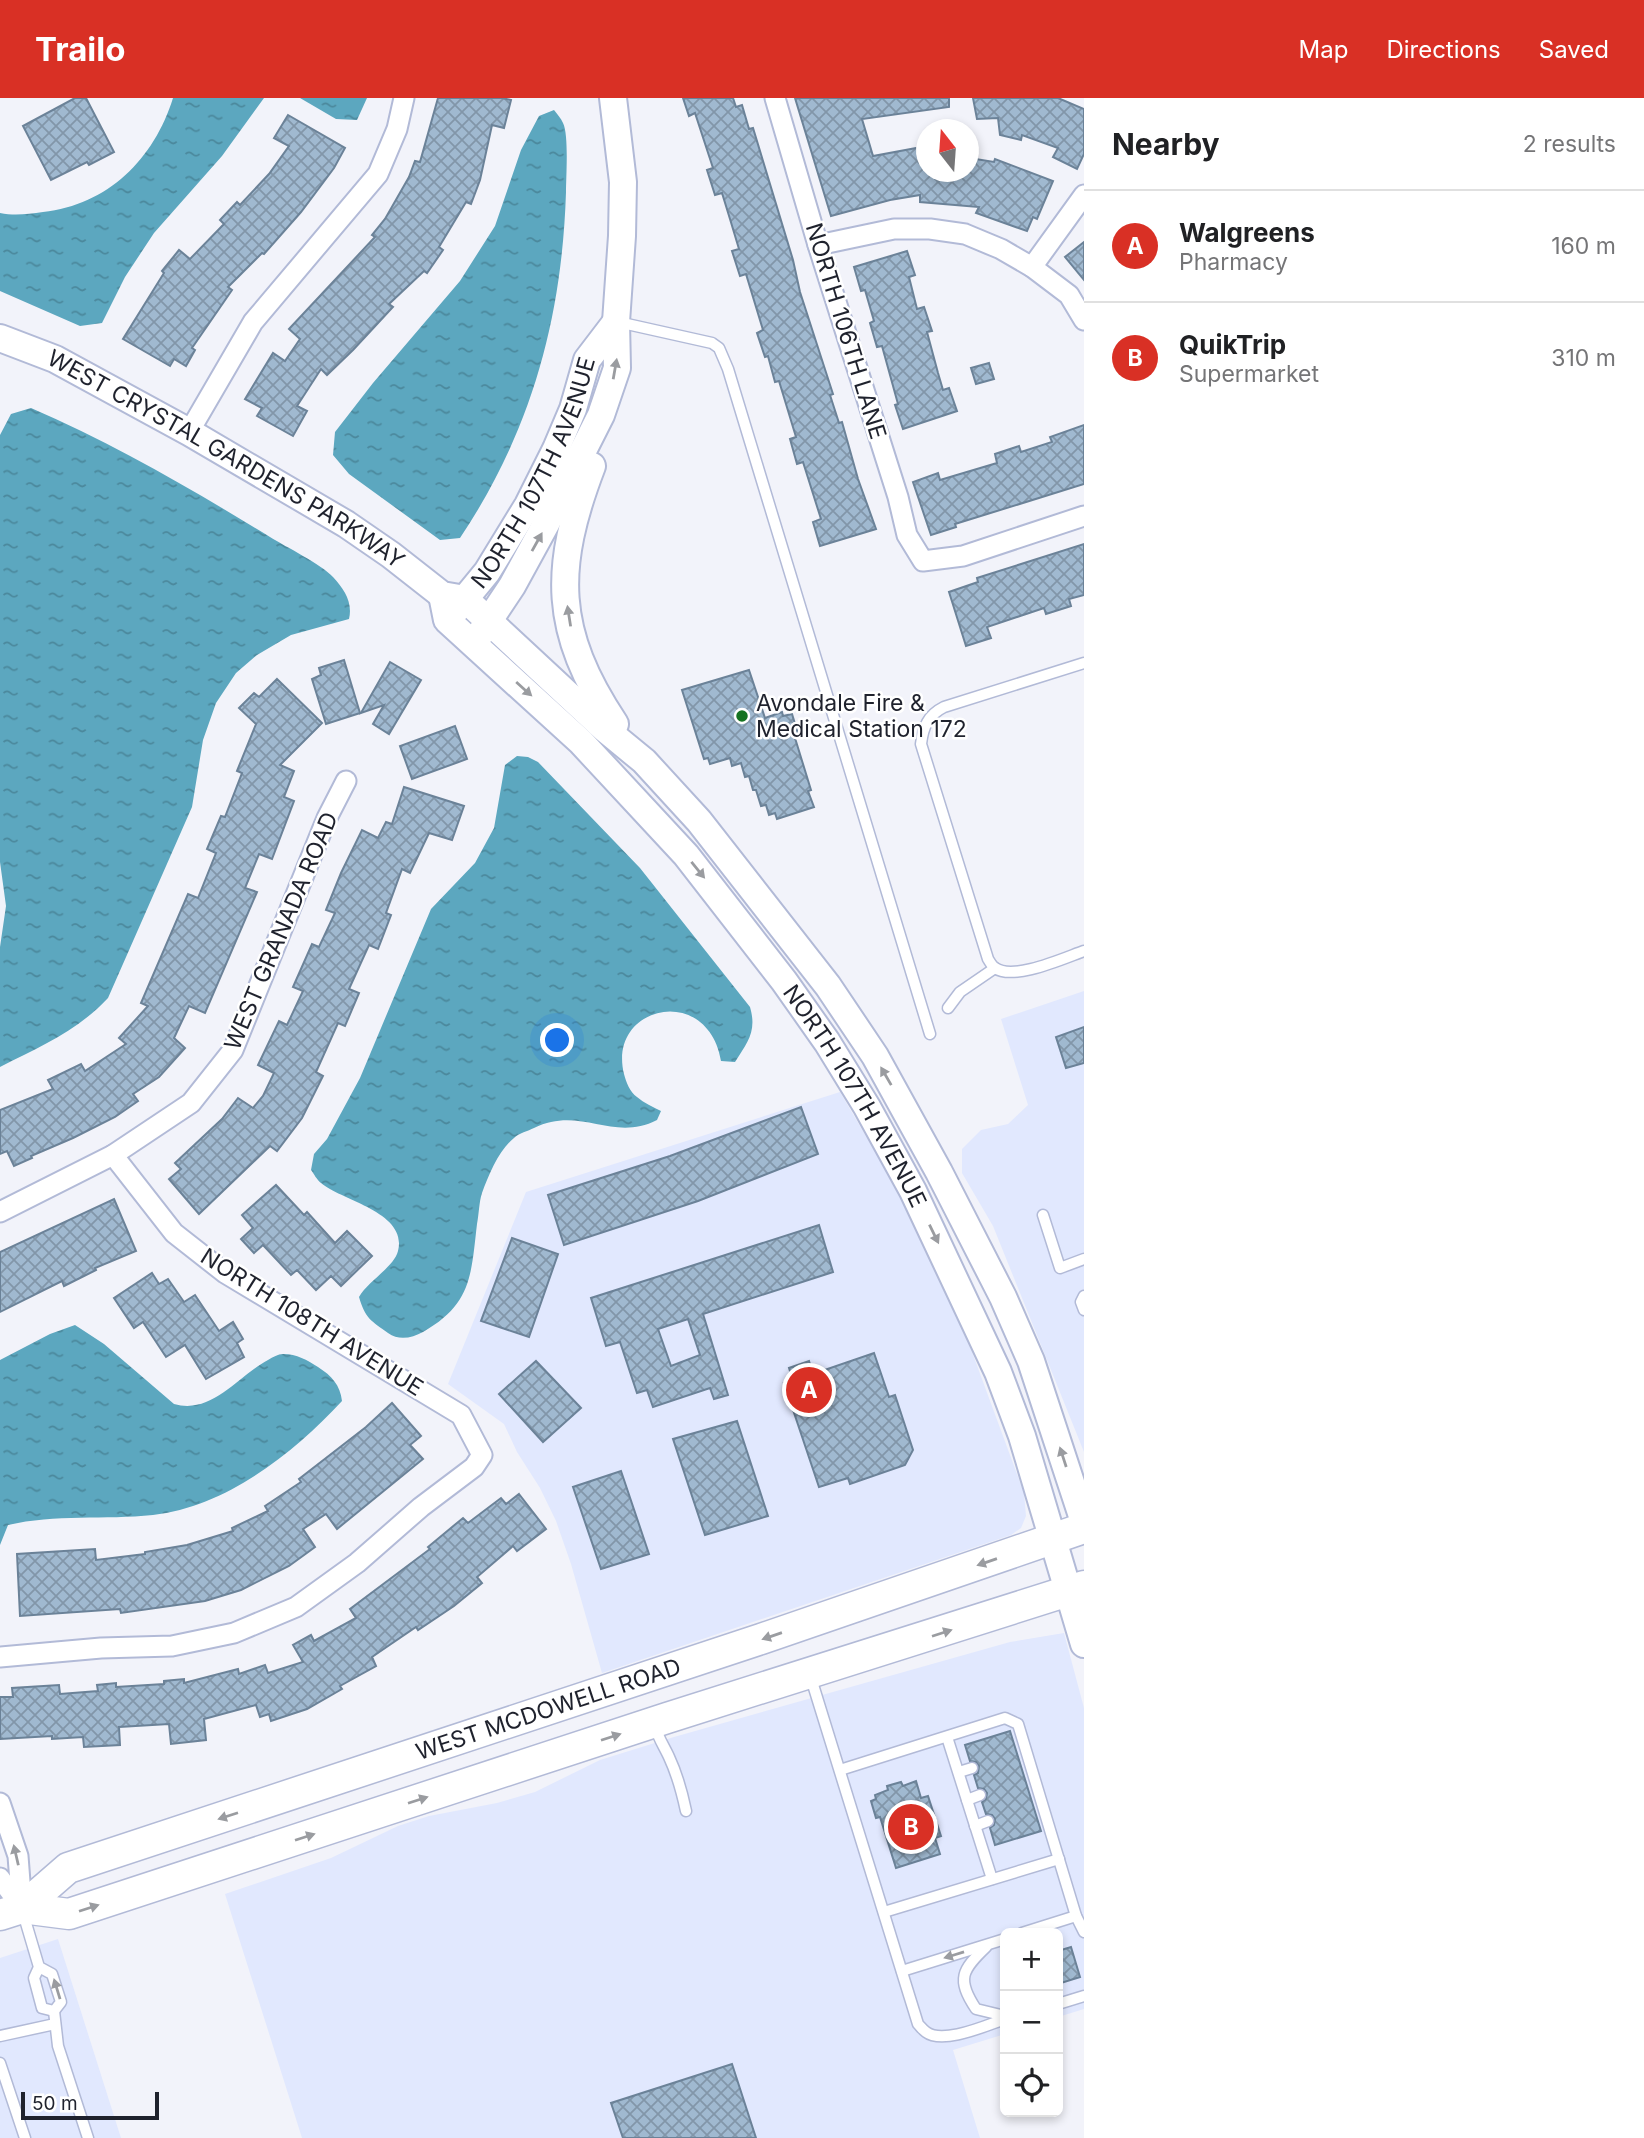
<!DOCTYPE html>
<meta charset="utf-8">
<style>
body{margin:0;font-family:Inter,sans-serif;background:#f2f2f2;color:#202124}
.controls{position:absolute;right:21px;bottom:21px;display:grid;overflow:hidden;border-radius:10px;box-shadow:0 4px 10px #0003}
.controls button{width:63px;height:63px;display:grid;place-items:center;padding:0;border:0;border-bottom:2px solid #e0e0e0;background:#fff;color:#202124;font:35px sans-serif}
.compass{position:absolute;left:916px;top:21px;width:63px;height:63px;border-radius:50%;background:#fff;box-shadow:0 4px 10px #0003;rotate:343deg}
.scale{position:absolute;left:21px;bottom:18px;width:138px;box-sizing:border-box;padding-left:7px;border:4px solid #1f222d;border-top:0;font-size:19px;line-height:24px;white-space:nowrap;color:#1f222d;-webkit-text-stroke:5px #fff;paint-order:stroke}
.you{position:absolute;left:558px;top:943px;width:24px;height:24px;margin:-18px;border:5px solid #fff;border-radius:50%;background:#1a73e8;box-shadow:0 0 0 10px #1a73e833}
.badge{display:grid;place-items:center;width:46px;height:46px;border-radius:50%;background:#d93025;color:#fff;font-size:23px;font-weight:700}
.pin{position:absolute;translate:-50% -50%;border:4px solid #fff;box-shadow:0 2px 7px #0006}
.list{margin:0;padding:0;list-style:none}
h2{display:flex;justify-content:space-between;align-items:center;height:91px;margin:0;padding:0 28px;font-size:30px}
h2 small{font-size:23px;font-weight:400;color:#757577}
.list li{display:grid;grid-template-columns:46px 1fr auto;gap:21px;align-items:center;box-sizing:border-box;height:112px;padding:0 28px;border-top:2px solid #e0e0e0}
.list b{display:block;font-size:26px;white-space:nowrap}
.list p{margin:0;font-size:23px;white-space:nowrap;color:#757577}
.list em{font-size:23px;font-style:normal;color:#757577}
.icon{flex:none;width:38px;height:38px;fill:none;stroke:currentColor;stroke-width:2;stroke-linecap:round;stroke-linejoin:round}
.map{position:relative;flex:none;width:1084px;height:2040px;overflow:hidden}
header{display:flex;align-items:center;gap:42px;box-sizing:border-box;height:98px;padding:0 35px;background:#d93025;color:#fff}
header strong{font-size:33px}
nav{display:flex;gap:38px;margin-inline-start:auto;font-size:24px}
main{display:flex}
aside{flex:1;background:#fff}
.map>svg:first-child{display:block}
.built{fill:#e1e8fe}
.water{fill:url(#water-ripples)}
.building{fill:url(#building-cross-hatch);stroke:#6b8298;stroke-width:2;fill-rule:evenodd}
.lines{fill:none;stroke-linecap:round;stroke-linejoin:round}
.lane-casing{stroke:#b2bad7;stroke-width:13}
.street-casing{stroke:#b2bad7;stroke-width:23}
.secondary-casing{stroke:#b2bad7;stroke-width:30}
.primary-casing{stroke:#b2bad7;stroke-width:33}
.lane{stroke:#fff;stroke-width:10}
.street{stroke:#fff;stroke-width:19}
.secondary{stroke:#fff;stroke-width:26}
.primary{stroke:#fff;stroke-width:30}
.oneway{fill:#9a9ca0}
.poi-dot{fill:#157321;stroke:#fff;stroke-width:2.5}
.labels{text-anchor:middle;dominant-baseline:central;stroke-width:5;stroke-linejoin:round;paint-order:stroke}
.street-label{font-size:23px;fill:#1f222d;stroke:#fff}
.poi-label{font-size:23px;fill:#1f222d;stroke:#fff;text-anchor:start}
</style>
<header>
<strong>Trailo</strong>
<nav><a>Map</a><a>Directions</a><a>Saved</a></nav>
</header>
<main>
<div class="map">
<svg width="1084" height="2040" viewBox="0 0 1084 2040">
<defs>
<pattern id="water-ripples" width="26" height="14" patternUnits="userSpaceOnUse" patternTransform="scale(1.75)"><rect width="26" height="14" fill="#5ca7bf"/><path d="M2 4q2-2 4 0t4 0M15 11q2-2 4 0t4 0" fill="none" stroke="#4b889c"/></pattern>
<pattern id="building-cross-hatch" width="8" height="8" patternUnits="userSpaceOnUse" patternTransform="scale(1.75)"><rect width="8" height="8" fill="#a0b9d0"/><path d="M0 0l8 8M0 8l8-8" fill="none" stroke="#8296a9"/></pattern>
</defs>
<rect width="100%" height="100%" fill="#f2f3fa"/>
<!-- built -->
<g class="built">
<path d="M 1084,893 L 1084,1354 L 993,1128 L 962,1075 L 962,1051 L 981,1032 L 1008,1026 L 1028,1007 L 1001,921 Z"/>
<path d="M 840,994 L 897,1091 L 968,1243 L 1024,1395 L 1026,1418 L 1021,1430 L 1011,1437 L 602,1575 L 571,1466 L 556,1423 L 540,1390 L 517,1354 L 504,1326 L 448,1286 L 526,1094 Z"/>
<path d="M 1064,1535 L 1084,1610 L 1084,1911 L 1058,1919 L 1058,1835 L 1005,1835 L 1005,1936 L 953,1952 L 980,2040 L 302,2040 L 225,1796 L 331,1760 L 398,1728 L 429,1718 L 497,1705 L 535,1694 L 600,1662 L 674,1639 L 1010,1544 Z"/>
<path d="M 58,1841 L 121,2040 L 0,2040 L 0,1860 Z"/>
</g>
<!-- water -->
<g class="water">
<path d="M 173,0 L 264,0 L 222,58 L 154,135 L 125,179 L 102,225 L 80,228 L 0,193 L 0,115 C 15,118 28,116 43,114 C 108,107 154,61 173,0 Z"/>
<path d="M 300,0 L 367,0 L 357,22 L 336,21 Z"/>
<path d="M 554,12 C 557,16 561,20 563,25 C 569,37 566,79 566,94 C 562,221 531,334 460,440 L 440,442 L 349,376 L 333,357 L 335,334 L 373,285 L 460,183 L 495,128 L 521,52 L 539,18 Z"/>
<path d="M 31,310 C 115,346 193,392 270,439 C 286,449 321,466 333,479 C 344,491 353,504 349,521 L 291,537 L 257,557 L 236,575 L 216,605 L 203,642 L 192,709 L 108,900 C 76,934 41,948 0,969 L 0,849 L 6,808 L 0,764 L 0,337 L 11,316 Z"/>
<path d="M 517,658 L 528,659 L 538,664 L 640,770 L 750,909 C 757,933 748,944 735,964 L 721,963 C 708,885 607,907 624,976 C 626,984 630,994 637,999 C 644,1005 653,1009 661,1013 L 657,1022 C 612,1045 581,1007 534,1030 C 528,1033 519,1035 514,1040 C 499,1052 489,1076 482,1095 C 479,1104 479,1116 477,1126 C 471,1177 472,1206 423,1234 C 412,1240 399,1243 388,1235 C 371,1223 365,1220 359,1199 C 368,1183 394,1169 398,1153 C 408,1114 342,1103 321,1085 C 317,1082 314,1076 311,1072 L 314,1056 L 327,1041 L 360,980 L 431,811 L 475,765 L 494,730 L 505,667 Z"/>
<path d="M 75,1227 L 104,1246 L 174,1306 C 212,1317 238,1278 268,1262 C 273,1259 278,1256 283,1256 C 297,1256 307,1262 318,1269 C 332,1278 340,1287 342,1303 C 294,1355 226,1409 153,1417 C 105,1422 55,1416 8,1427 L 0,1447 L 0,1262 L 50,1236 Z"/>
</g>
<!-- building -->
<g class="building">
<path d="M 75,0 L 86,0 L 114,54 L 89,67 L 87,64 L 51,82 L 23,28 Z"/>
<path d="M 438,0 L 502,0 L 511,2 L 504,30 L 492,27 L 480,82 L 471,106 L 466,104 L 439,149 L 443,152 L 427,175 L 424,173 L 389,206 L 393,209 L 353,252 L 327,277 L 321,271 L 297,308 L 307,313 L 293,338 L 257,318 L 262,310 L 245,301 L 273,255 L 285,263 L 300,241 L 289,231 L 375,139 L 372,137 L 385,121 L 409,79 L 415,63 L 420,64 Z"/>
<path d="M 683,0 L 733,0 L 736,9 L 742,7 L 749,31 L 753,30 L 793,162 L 800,194 L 833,296 L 830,297 L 839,325 L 842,324 L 858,381 L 876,431 L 820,448 L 813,424 L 821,421 L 803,364 L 797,366 L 790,341 L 796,339 L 779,283 L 775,284 L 768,258 L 765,259 L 757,235 L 763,232 L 746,176 L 740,178 L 732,153 L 739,151 L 730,121 L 722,95 L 715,97 L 707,72 L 713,70 L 695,15 L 689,18 Z"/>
<path d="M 795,0 L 949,0 L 949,9 L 862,21 L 873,58 L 927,48 L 927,74 L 969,74 L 969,60 L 994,64 L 995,61 L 1053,83 L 1037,121 L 1033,119 L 1027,133 L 976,115 L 979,109 L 920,104 L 920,97 L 890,102 L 831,118 Z"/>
<path d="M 973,0 L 1058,0 L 1084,11 L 1084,56 L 1077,71 L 1053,59 L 1058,50 L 1022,37 L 1021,42 L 1000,37 L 998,20 L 977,21 Z"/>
<path d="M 288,17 L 345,50 L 334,70 L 301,114 L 264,156 L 262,155 L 228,189 L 232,192 L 192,250 L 195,252 L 186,268 L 174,261 L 170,268 L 123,241 L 164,175 L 162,173 L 179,152 L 190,161 L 224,126 L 220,122 L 237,104 L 240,107 L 269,76 L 289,48 L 274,40 Z"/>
<path d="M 1084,144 L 1084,182 L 1065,159 Z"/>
<path d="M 907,153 L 915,177 L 909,179 L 917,211 L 924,209 L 932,233 L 927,234 L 938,275 L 943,292 L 949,290 L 957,313 L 903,331 L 895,307 L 898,306 L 882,248 L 877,249 L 870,225 L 874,223 L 865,192 L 861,193 L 854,169 Z"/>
<path d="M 989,265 L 994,281 L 976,286 L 971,270 Z"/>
<path d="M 1084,327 L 1084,386 L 955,426 L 956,429 L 931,437 L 913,384 L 938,375 L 940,382 L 997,365 L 995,356 L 1019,348 L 1021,354 L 1052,344 L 1050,339 Z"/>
<path d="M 1084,446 L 1084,497 L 1069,501 L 1071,508 L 1046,516 L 1044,510 L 987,529 L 991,540 L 966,548 L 949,494 L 978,484 L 977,480 Z"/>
<path d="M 344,562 L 360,615 L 326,626 L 312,581 L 321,577 L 319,570 Z"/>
<path d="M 390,564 L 421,582 L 389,636 L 373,626 L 384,607 L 361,615 Z"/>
<path d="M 749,572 L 765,620 L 782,614 L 783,618 L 792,616 L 799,639 L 795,640 L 811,692 L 808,693 L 814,709 L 777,721 L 775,715 L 769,717 L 766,707 L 761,708 L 756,692 L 753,692 L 749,678 L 745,679 L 741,665 L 732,668 L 730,660 L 710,666 L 708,660 L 704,661 L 682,592 Z"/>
<path d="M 277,581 L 322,625 L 280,667 L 294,673 L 284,699 L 294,703 L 272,761 L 259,756 L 245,790 L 257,794 L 205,915 L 189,908 L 174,940 L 185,950 L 159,979 L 133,996 L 138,1003 L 115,1019 L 73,1040 L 31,1058 L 32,1060 L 14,1068 L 7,1053 L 0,1056 L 0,1012 L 53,991 L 48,982 L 81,966 L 85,973 L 126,946 L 119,940 L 148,908 L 141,905 L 188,796 L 198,800 L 216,755 L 207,751 L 221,718 L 225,719 L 242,675 L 237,673 L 256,626 L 239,610 L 254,595 L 259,599 Z"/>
<path d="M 455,628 L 467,661 L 412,681 L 400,648 Z"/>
<path d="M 404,689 L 464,708 L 452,742 L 429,735 L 410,775 L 402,771 L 386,815 L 391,817 L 378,851 L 369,847 L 349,891 L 359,895 L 345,928 L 338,925 L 316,974 L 323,978 L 302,1020 L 277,1053 L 270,1048 L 199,1116 L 169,1081 L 181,1071 L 175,1065 L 222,1021 L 238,1000 L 253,1010 L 263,998 L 274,975 L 258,967 L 279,923 L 287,927 L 303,893 L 293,889 L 312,846 L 319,849 L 335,815 L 326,812 L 341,775 L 362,732 L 378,740 L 386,724 L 392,726 Z"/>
<path d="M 1084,929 L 1084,965 L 1066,970 L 1056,939 Z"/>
<path d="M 801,1009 L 818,1056 L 698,1103 L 564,1147 L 548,1097 L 670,1058 Z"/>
<path d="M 276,1087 L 304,1117 L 307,1114 L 335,1145 L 347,1133 L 372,1158 L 341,1188 L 331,1178 L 316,1192 L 297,1172 L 291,1177 L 263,1147 L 254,1155 L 241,1141 L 253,1130 L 242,1117 Z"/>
<path d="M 114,1101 L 136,1153 L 95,1170 L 96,1172 L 64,1188 L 62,1183 L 0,1214 L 0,1154 Z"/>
<path d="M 819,1127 L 833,1174 L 703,1216 L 728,1297 L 714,1301 L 710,1290 L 653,1309 L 647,1292 L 637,1295 L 620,1244 L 606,1248 L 591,1200 ZM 688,1221 L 700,1257 L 671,1268 L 658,1231 Z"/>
<path d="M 512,1140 L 558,1156 L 529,1239 L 481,1223 Z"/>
<path d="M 152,1175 L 159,1186 L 168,1181 L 184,1204 L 195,1197 L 219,1233 L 233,1224 L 243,1241 L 237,1245 L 244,1259 L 206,1281 L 185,1247 L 166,1259 L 143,1224 L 134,1230 L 114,1200 Z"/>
<path d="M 874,1255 L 889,1299 L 895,1297 L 913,1352 L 905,1367 L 850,1386 L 848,1380 L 819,1389 L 784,1285 L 793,1283 L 789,1270 L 809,1263 L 813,1276 Z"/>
<path d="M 536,1263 L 581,1310 L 543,1344 L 499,1296 Z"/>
<path d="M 392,1305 L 421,1338 L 410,1347 L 423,1361 L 337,1431 L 326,1416 L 303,1431 L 315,1449 L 289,1468 L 241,1492 L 205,1503 L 121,1515 L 120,1511 L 20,1518 L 17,1456 L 95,1451 L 96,1462 L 145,1456 L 145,1454 L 187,1447 L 233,1433 L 232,1430 L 268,1413 L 265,1408 L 301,1384 L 299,1381 L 366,1329 Z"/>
<path d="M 737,1323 L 768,1418 L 705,1437 L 673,1341 Z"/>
<path d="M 621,1373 L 649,1456 L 601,1471 L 573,1389 Z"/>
<path d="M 519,1396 L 546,1431 L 517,1453 L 513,1448 L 477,1479 L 482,1485 L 454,1508 L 418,1532 L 416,1529 L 372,1559 L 376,1568 L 340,1588 L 342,1591 L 307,1611 L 271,1623 L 269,1616 L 260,1619 L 256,1607 L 204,1621 L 206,1642 L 171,1646 L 169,1626 L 119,1629 L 120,1647 L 84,1649 L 83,1639 L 52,1641 L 52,1638 L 0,1641 L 0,1599 L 13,1599 L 12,1590 L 59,1587 L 60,1596 L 98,1593 L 97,1587 L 116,1585 L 116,1589 L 164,1586 L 164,1583 L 184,1581 L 184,1585 L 238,1571 L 239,1576 L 265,1567 L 268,1575 L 303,1564 L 293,1547 L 311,1537 L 314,1543 L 356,1520 L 350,1511 L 430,1451 L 428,1449 L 463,1420 L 468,1425 L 501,1400 L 506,1406 Z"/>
<path d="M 1010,1633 L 1041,1733 L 995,1747 L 990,1730 L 994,1727 L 995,1721 L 992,1717 L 986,1716 L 982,1704 L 986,1701 L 987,1695 L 984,1691 L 978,1690 L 974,1677 L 978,1675 L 979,1668 L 976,1664 L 970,1663 L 965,1647 Z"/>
<path d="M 916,1683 L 921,1700 L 928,1698 L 941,1738 L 935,1740 L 940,1756 L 896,1770 L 880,1719 L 876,1720 L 871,1703 L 876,1701 L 875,1697 L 888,1692 L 887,1688 L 901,1684 L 903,1688 Z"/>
<path d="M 1071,1849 L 1080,1879 L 1058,1886 L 1058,1853 Z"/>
<path d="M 732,1966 L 756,2040 L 623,2040 L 611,2005 Z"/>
</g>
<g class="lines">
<defs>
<g id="lane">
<path d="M 618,224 L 712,245 L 719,250 L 728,271 L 930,936"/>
<path d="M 1084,565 L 944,609 C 928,617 923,629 921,646 L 988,861 C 990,864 992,868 995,870 C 1014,883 1064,860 1084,853"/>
<path d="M 948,910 L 960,894 L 995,870"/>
<path d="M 1043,1117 L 1060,1170 L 1084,1161"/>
<path d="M 1084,1198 L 1081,1204 L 1084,1212"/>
<path d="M 810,1577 L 918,1926 C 921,1929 923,1932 926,1934 C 943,1947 987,1927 1005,1921"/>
<path d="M 655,1628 C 658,1640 664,1648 669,1659 C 677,1676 682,1694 686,1713"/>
<path d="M 947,1639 L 992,1781"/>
<path d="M 840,1672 L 1005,1620 L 1018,1626 L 1076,1818 L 1084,1834"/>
<path d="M 959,1674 L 972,1670"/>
<path d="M 967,1702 L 980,1697"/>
<path d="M 975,1728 L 988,1723"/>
<path d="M 884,1814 L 1059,1761"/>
<path d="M 23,1815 L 39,1869 L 34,1880 L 42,1910 L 54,1913 L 61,1904 L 52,1876 L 39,1869"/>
<path d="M 1022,1835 L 1076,1818"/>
<path d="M 986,1849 C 962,1872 956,1881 976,1911 L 1005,1918"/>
<path d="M 902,1873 L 1005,1841"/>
<path d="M 1058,1906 L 1084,1898"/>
<path d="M 54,1913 L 58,1948 L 88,2040"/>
<path d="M 0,1938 L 55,1926"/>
<path d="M 0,1965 L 25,2040"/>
</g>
<g id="street">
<path d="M 775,0 L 818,147 L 898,399 L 907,437 L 923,463 L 963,458 L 1084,418"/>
<path d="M 818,147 L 894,131 L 930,131 L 965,136 L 1001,151 L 1032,169 L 1069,197 L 1084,222"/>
<path d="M 1032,169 L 1084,97"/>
<path d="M 189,334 L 253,224 L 378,76 L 397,31 L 404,0"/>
<path d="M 0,1114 L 113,1057 L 191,1005 L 233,952 L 327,720 L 346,683"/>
<path d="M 0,1559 L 101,1550 L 172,1548 L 234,1535 L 296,1509 L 357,1465 L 421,1409 L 474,1369 L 482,1357 L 461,1317 L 225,1175 L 174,1135 L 113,1057"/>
<path d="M 0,1705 L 18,1758 L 22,1810"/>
<path d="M 0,1780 L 22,1810"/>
</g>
<g id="secondary">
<path id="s1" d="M 0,240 L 55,261 L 189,334 L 346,426 L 391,457 L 442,497 L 465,501 L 605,631 L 644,663 L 699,723 L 828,888 L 875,958 L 939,1074 L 1003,1199 L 1031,1263 L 1084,1424"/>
<path d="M 592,368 C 553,470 553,533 615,626"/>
<path id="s2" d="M 442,497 L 447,522 L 581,644 L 686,757 L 784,883 L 827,944 L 867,1009 L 913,1093 L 998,1274 L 1022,1338 L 1084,1546"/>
<path id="s3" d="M 455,513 L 487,474 L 528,407 L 556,351 L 573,311 L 587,262 L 616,224"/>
<path d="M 480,536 L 512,488 L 547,424 L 601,317 L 617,270 L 616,224 L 622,138 L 623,84 L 613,0"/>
</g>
<g id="primary">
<path d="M 22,1810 L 69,1816 L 667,1620 L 1084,1488"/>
<path id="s4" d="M 0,1817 L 22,1810 L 68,1770 L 761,1541 L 1084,1430"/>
</g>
</defs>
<!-- lane casing -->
<use href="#lane" class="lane-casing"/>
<!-- street casing -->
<use href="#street" class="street-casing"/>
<!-- secondary casing -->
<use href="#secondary" class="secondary-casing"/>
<!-- primary casing -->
<use href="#primary" class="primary-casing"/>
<!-- lane -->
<use href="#lane" class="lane"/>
<!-- street -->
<use href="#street" class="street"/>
<!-- secondary -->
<use href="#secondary" class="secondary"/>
<!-- primary -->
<use href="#primary" class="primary"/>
</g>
<!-- one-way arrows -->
<defs><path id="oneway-solid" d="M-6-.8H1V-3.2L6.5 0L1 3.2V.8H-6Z" transform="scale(1.75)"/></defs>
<g class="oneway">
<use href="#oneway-solid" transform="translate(615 271) rotate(-80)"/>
<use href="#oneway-solid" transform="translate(537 444) rotate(-61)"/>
<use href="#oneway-solid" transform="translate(569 518) rotate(-99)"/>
<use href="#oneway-solid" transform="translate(524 591) rotate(42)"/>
<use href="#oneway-solid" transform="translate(698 772) rotate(51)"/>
<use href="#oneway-solid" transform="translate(886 978) rotate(-120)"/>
<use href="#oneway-solid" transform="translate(934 1136) rotate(64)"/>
<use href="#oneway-solid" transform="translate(1063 1359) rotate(-108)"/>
<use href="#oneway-solid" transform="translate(987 1464) rotate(161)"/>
<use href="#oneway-solid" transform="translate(942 1535) rotate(-18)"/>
<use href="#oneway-solid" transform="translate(772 1538) rotate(161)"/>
<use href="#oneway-solid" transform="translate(611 1639) rotate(-18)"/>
<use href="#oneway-solid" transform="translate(418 1702) rotate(-18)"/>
<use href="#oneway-solid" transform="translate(228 1718) rotate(162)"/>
<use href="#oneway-solid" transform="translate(305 1739) rotate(-18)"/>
<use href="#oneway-solid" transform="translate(16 1757) rotate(-103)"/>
<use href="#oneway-solid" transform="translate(89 1810) rotate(-18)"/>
<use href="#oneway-solid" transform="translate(954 1857) rotate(163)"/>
<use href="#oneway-solid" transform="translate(57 1891) rotate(-107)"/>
</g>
<!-- markers -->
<circle class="poi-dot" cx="742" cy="618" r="7"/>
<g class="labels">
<!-- street labels -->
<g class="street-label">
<text transform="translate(846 233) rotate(73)">NORTH 106TH LANE</text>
<text stroke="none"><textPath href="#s1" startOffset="257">WEST CRYSTAL GARDENS PARKWAY</textPath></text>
<text stroke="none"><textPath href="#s3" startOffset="161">NORTH 107TH AVENUE</textPath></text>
<text transform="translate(281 833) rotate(-67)">WEST GRANADA ROAD</text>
<text stroke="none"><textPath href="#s2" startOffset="656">NORTH 107TH AVENUE</textPath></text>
<text transform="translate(312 1224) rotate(32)">NORTH 108TH AVENUE</text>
<text stroke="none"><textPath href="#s4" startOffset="590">WEST MCDOWELL ROAD</textPath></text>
</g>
<!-- poi labels -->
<g class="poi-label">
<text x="756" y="605">Avondale Fire &amp;<tspan x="756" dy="26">Medical Station 172</tspan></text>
</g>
</g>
</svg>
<div class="controls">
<button>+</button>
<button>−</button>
<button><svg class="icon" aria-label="locate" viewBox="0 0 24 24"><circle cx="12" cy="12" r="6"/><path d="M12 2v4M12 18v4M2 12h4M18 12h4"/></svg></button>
</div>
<svg class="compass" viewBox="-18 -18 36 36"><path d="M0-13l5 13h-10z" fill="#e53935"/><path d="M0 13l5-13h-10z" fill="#757577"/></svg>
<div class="scale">50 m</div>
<div class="you"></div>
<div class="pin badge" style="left:809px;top:1292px">A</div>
<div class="pin badge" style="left:911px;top:1729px">B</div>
</div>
<aside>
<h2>Nearby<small>2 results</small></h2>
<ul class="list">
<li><span class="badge">A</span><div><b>Walgreens</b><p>Pharmacy</p></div><em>160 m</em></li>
<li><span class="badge">B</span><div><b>QuikTrip</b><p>Supermarket</p></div><em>310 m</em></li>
</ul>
</aside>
</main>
